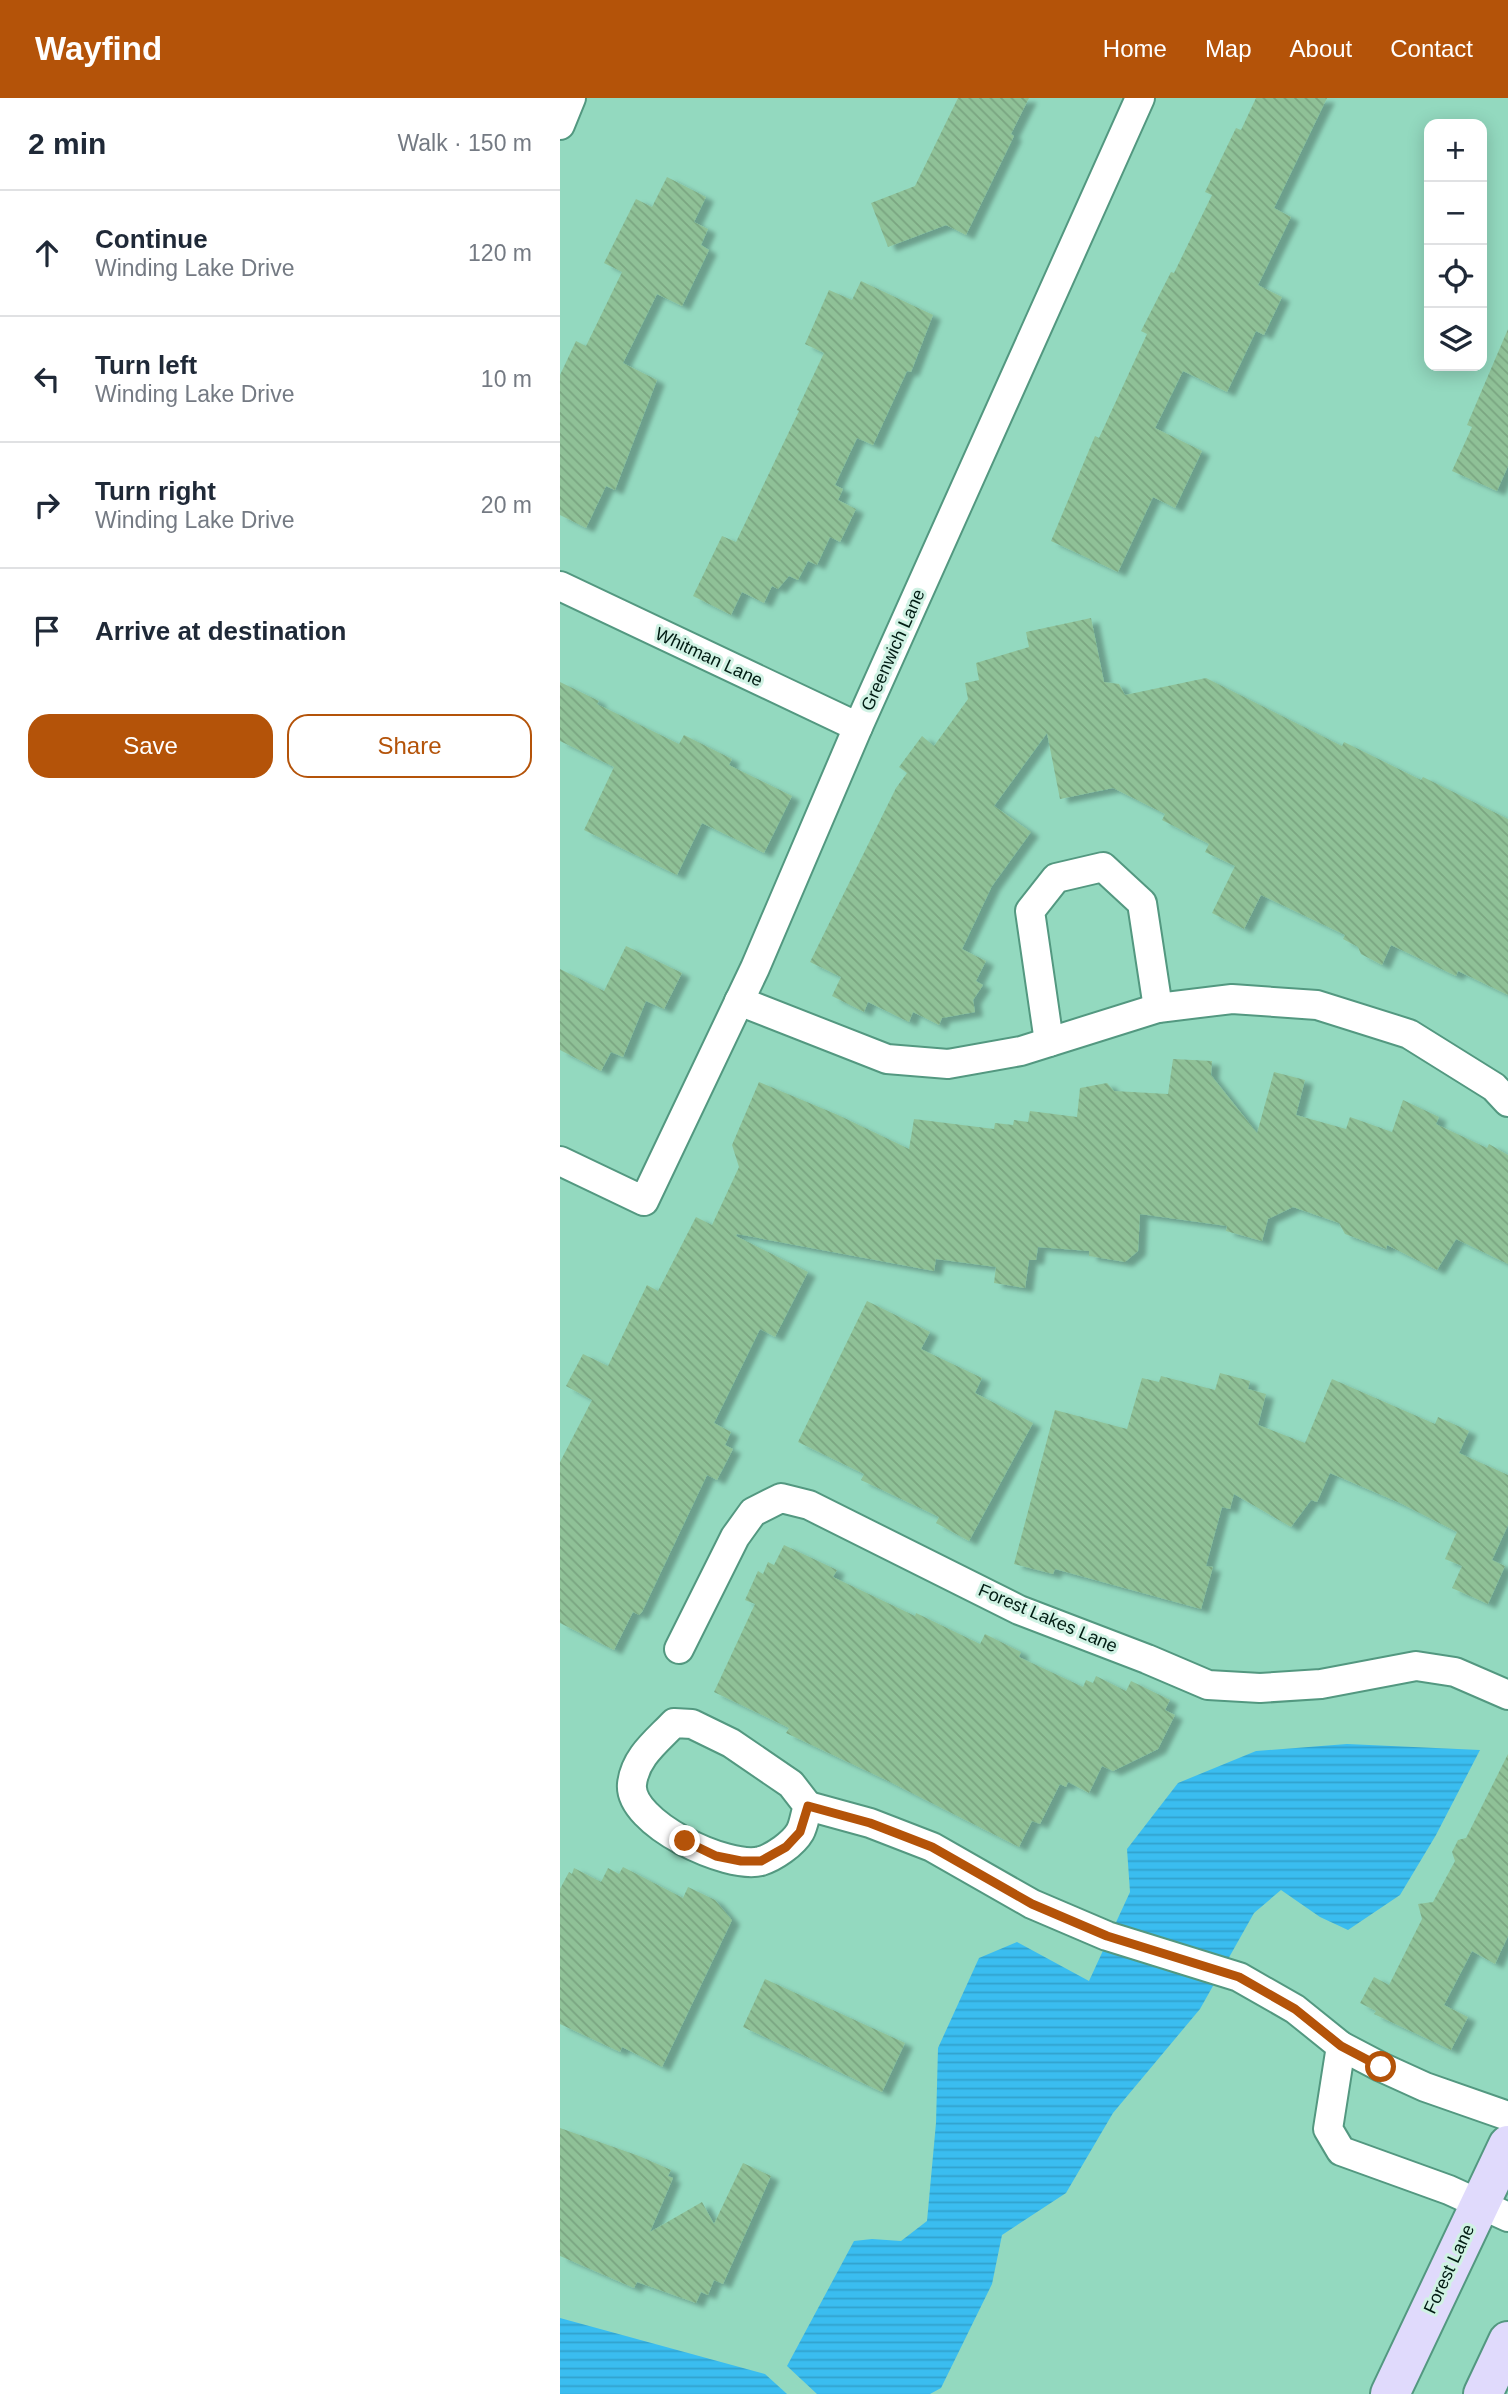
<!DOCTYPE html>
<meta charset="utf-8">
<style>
body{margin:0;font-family:Helvetica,sans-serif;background:#f2f2f3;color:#1f2937}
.controls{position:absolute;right:21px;top:21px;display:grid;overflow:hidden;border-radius:14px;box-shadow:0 4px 18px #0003}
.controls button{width:63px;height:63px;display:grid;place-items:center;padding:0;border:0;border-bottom:2px solid #e0e1e3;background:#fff;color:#1f2937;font:35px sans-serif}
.stop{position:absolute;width:21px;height:21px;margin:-16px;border:5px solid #b45309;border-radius:50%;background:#fff}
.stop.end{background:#b45309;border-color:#fff;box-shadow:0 2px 7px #0008}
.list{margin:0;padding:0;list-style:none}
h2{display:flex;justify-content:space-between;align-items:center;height:91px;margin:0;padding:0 28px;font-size:30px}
h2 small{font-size:23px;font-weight:400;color:#747a83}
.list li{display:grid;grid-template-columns:46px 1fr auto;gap:21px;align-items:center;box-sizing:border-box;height:126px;padding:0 28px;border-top:2px solid #e0e1e3}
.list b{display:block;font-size:26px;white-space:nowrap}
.list p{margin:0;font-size:23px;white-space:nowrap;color:#747a83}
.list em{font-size:23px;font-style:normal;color:#747a83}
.actions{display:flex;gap:14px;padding:21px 28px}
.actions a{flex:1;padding:16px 0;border:2px solid #b45309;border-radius:21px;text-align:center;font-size:24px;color:#b45309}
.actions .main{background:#b45309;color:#fff}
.icon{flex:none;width:38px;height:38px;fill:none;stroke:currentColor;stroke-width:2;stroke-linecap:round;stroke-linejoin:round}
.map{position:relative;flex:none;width:948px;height:2296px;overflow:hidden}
header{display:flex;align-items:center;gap:42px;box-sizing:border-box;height:98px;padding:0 35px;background:#b45309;color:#fff}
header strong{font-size:33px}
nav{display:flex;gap:38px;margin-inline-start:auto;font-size:24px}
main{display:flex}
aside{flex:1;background:#fff}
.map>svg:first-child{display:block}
.water{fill:url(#water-rules)}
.building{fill:url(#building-back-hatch);filter:url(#shadow)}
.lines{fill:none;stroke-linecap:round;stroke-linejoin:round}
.street-casing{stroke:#539880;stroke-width:32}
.secondary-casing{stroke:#539880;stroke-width:42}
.street{stroke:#fff;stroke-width:28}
.secondary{stroke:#e0dafc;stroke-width:38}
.route{stroke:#b45309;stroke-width:9}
.labels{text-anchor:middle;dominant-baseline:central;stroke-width:6;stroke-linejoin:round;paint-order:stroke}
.street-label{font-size:18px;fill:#011c13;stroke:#d0f2e4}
</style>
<header>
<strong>Wayfind</strong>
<nav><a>Home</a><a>Map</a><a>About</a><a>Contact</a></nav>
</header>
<main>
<aside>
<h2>2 min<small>Walk · 150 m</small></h2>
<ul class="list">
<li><svg class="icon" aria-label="ahead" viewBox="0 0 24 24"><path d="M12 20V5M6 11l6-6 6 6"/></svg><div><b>Continue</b><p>Winding Lake Drive</p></div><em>120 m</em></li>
<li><svg class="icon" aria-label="left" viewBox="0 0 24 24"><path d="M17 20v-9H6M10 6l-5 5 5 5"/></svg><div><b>Turn left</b><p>Winding Lake Drive</p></div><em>10 m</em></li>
<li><svg class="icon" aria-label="right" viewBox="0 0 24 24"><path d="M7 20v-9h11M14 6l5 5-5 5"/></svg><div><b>Turn right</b><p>Winding Lake Drive</p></div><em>20 m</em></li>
<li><svg class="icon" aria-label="arrive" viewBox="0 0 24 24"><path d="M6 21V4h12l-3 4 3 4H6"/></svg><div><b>Arrive at destination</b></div></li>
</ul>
<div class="actions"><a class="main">Save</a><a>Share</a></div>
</aside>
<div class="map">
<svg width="948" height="2296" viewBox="0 0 948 2296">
<defs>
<pattern id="water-rules" width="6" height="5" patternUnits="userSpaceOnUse" patternTransform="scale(1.75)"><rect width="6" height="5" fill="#3abdf0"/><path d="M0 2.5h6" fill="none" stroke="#31a2cd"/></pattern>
<pattern id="building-back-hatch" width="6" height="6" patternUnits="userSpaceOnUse" patternTransform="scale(1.75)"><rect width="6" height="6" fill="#8fc197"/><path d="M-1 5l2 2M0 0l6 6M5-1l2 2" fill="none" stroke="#7aa581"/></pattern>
<filter id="shadow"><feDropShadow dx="8" dy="4.5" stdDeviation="2" flood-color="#0004"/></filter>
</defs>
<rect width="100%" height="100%" fill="#93d9bf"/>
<!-- water -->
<g class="water">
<path d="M 787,1646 L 920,1652 L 876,1737 L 840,1797 L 788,1832 L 760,1819 L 721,1792 L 694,1815 L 640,1911 L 553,2015 L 506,2095 L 442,2137 L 432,2186 L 381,2290 L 370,2296 L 257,2296 L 227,2268 L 294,2143 L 312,2141 L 341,2143 L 367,2123 L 376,2025 L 378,1950 L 419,1860 L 457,1844 L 529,1883 L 570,1794 L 567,1751 L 618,1685 L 696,1653 Z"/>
<path d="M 0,2220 L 205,2276 L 227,2296 L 0,2296 Z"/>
</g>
<!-- building -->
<g class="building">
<path d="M 398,0 L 469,0 L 451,36 L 454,38 L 406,137 L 386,127 L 328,149 L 311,105 L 355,88 Z"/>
<path d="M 696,0 L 767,0 L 714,110 L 731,119 L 698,187 L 722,199 L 704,237 L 696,233 L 667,294 L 623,273 L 595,330 L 642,353 L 615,410 L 593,399 L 558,474 L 491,443 L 535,338 L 539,340 L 587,236 L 581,233 L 611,174 L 614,175 L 652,97 L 645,94 L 676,30 L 681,32 Z"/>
<path d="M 107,79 L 146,99 L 134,124 L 148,131 L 141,147 L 149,152 L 122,208 L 97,196 L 63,265 L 97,282 L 55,392 L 46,388 L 26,430 L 0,417 L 0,277 L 16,243 L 26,248 L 62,174 L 44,165 L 76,101 L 92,109 Z"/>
<path d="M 301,183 L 373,217 L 351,274 L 347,273 L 313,347 L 297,340 L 275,387 L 283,391 L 278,402 L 296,411 L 280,444 L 270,439 L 257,467 L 248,463 L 238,482 L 229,478 L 218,491 L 212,488 L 204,505 L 182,494 L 171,517 L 133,498 L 162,438 L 176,444 L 239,313 L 237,312 L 264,255 L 245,246 L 269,192 L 292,202 Z"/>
<path d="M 948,231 L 948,368 L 937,393 L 892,373 L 912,329 L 907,327 Z"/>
<path d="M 531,520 L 544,584 L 559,586 L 565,597 L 646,580 L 782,648 L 784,644 L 861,682 L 863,679 L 948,721 L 948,897 L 898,873 L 896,878 L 831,847 L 822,867 L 801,856 L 798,849 L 783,841 L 785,837 L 701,797 L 684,831 L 652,815 L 675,768 L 645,754 L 649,746 L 602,722 L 605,716 L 553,690 L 500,701 L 487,635 L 434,708 L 471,734 L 432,788 L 402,851 L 426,863 L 416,883 L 423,887 L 413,902 L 415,914 L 382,920 L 379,927 L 353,914 L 349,924 L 308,904 L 304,914 L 272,898 L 281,879 L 250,864 L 336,690 L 347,675 L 339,669 L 362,638 L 374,648 L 408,601 L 405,585 L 419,582 L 416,565 L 469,549 L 466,534 Z"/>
<path d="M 0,584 L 39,603 L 37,606 L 119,646 L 124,637 L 172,661 L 169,667 L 232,698 L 204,755 L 142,725 L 117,777 L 24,732 L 54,669 L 0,643 Z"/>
<path d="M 66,848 L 122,875 L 104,911 L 86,903 L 63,959 L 51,954 L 41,973 L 0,952 L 0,871 L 44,893 Z"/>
<path d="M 613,961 L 652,963 L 651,977 L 697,1035 L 714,974 L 745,982 L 736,1017 L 786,1031 L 790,1019 L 832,1034 L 843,1002 L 879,1019 L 876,1026 L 927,1050 L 929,1046 L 948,1057 L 948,1166 L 896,1141 L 877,1172 L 827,1147 L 826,1151 L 785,1136 L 779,1125 L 733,1109 L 708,1121 L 702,1143 L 666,1133 L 667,1128 L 580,1116 L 578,1153 L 565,1164 L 529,1158 L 529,1153 L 478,1149 L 476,1162 L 469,1162 L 465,1190 L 434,1185 L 436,1169 L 376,1161 L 374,1173 L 177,1136 L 176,1138 L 248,1174 L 215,1239 L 200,1231 L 154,1325 L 171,1334 L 165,1347 L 173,1351 L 157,1382 L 147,1377 L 82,1514 L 79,1517 L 73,1514 L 54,1552 L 0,1525 L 0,1364 L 32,1302 L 6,1288 L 23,1256 L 48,1268 L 87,1187 L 98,1193 L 136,1119 L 152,1127 L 179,1069 L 172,1047 L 199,984 L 278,1017 L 349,1051 L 354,1021 L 434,1031 L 435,1025 L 453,1027 L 454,1022 L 468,1024 L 470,1013 L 517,1019 L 520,990 L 547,985 L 554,993 L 608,996 Z"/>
<path d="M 307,1203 L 370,1234 L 361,1251 L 422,1280 L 415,1295 L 473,1325 L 409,1443 L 376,1425 L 379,1419 L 301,1382 L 304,1376 L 238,1344 Z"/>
<path d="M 660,1275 L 690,1283 L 688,1291 L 706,1296 L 698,1327 L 745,1345 L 772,1281 L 875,1326 L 878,1319 L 909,1333 L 899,1355 L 948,1377 L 948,1427 L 932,1462 L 945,1468 L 928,1506 L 892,1490 L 902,1468 L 885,1461 L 897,1434 L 840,1405 L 770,1375 L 757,1404 L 751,1402 L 731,1429 L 674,1396 L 670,1411 L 662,1409 L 646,1468 L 653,1469 L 641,1511 L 495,1471 L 493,1476 L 454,1466 L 495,1312 L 567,1331 L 582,1280 L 599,1284 L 601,1278 L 655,1292 Z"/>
<path d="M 224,1447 L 277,1472 L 273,1479 L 355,1518 L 356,1515 L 420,1546 L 425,1536 L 461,1554 L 459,1559 L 523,1589 L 526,1582 L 533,1585 L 536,1578 L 566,1593 L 571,1583 L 610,1602 L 605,1612 L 615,1617 L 598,1651 L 553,1673 L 542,1668 L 529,1695 L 508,1684 L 506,1689 L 500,1686 L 480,1726 L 472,1723 L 459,1749 L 326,1682 L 226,1635 L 229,1630 L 154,1594 L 195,1506 L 185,1502 L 198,1473 L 203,1476 L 208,1464 L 214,1467 Z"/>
<path d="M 948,1656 L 948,1838 L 935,1866 L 912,1853 L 884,1907 L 908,1919 L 891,1952 L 814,1916 L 816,1913 L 800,1905 L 814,1879 L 829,1887 L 862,1821 L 858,1806 L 873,1804 L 895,1763 L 892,1754 L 898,1742 L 906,1740 Z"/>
<path d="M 63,1769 L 123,1800 L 128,1789 L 155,1802 L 172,1822 L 102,1969 L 62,1949 L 60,1954 L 0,1926 L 0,1791 L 9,1774 L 12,1776 L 14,1770 L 41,1784 L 48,1770 L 59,1776 Z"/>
<path d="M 205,1881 L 345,1945 L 322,1994 L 183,1929 Z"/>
<path d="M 0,2030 L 79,2058 L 111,2072 L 108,2078 L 113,2080 L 90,2134 L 142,2104 L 154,2126 L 183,2065 L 211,2078 L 163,2186 L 154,2182 L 148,2197 L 141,2194 L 136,2205 L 77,2184 L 74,2190 L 0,2158 Z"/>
</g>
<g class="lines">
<defs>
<g id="street">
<path d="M 0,27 L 11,0"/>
<path d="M 0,488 L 298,629"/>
<path d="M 179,903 L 327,961 L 388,966 L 461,953 L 598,910 L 672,901 L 757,907 L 849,936 L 934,989 L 948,1004"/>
<path d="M 489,944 L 470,813 L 496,780 L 543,769 L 582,805 L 598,910"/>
<path d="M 0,1063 L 84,1103 L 195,870 L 298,629 L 580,0"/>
<path d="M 119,1551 L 175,1439 L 193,1414 L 221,1400 L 249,1407 L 459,1512 L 587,1561 L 648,1587 L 700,1590 L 761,1586 L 856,1568 L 895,1574 L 948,1597"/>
<path d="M 114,1625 L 132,1626 L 171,1645 L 231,1686 L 248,1708 C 245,1716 244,1727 240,1734 C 233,1746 214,1759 201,1763 C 168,1772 68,1725 72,1686 C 75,1659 97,1643 114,1625 Z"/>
<path d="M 248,1708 L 310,1725 L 372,1749 L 472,1806 L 547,1838 L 679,1879 L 735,1911 L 781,1948 L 821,1969 L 865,1989 L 948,2018"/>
<path d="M 781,1948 L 768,2031 L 781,2053 L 889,2092 L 948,2119"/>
</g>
<g id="secondary">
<path d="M 830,2296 L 948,2047"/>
<path d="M 923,2296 L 948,2243"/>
</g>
</defs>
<!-- street casing -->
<use href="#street" class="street-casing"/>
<!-- secondary casing -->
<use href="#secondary" class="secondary-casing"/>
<!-- street -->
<use href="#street" class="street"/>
<!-- secondary -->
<use href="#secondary" class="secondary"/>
</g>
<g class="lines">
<!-- route -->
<path class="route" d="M 125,1743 L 156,1758 L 181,1763 L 201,1763 L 226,1749 L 240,1734 L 248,1708 L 310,1725 L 372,1749 L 472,1806 L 547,1838 L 679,1879 L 735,1911 L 781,1948 L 821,1969"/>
</g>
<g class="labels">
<!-- street labels -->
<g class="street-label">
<text transform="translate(333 552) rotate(-66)">Greenwich Lane</text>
<text transform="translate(149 559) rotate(25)">Whitman Lane</text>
<text transform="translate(488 1520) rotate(23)">Forest Lakes Lane</text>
<text transform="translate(889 2171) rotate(-65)">Forest Lane</text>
</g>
</g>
</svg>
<div class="controls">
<button>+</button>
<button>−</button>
<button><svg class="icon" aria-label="locate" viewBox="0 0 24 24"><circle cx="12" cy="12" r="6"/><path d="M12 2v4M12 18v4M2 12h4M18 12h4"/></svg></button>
<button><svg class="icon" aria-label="layers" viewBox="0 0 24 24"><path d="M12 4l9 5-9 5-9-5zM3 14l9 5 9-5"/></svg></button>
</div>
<div class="stop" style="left:821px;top:1969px"></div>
<div class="stop end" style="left:125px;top:1743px"></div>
</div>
</main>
